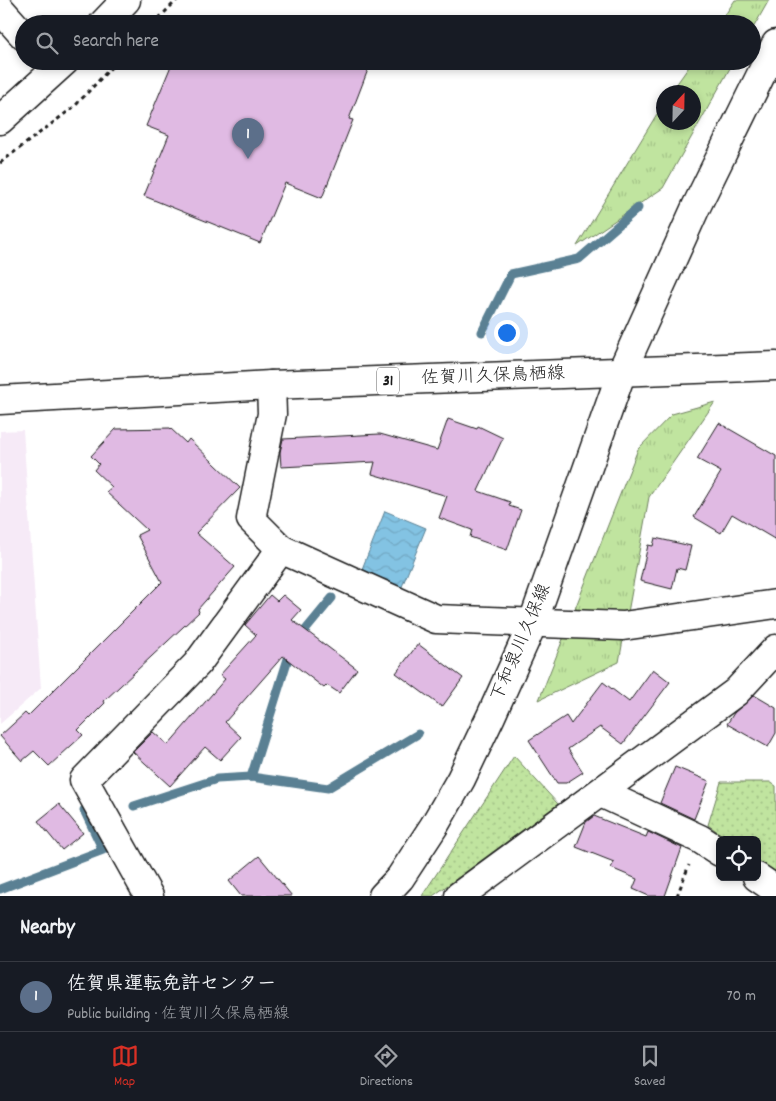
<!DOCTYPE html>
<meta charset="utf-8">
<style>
body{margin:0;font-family:Dekko,"Klee One",sans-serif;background:#242831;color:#f1f3f6}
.controls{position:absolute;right:15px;bottom:15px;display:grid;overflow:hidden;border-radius:8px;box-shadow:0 2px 8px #0003}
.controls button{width:45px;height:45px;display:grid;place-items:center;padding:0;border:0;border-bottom:1px solid #363941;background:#171b24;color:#f1f3f6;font:25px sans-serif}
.compass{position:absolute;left:656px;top:85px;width:45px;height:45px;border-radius:50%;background:#171b24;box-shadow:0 2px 8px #0003;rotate:22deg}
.you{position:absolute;left:506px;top:332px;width:18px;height:18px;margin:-12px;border:4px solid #fff;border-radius:50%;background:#1a73e8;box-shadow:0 0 0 8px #1a73e833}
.badge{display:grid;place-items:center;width:32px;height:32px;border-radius:50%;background:#d93025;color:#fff;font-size:16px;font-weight:700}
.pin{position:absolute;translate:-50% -41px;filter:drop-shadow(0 1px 2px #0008)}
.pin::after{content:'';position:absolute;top:26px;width:18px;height:15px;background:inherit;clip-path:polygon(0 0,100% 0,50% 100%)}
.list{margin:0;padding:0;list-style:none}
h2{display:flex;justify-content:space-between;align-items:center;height:65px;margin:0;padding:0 20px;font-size:21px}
h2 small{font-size:16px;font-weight:400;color:#9ea1a6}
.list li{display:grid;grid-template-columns:32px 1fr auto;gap:15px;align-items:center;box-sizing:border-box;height:70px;padding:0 20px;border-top:1px solid #363941}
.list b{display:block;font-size:19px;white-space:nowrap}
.list p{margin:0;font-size:16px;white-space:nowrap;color:#9ea1a6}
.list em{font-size:16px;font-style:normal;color:#9ea1a6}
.icon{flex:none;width:28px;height:28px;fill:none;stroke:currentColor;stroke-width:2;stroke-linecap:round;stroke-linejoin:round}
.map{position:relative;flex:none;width:776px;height:896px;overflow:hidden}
.search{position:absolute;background:#171b24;box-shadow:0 2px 8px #0003;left:15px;right:15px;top:15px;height:55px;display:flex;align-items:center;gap:12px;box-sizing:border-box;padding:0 18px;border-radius:28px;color:#9ea1a6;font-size:19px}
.sheet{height:135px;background:#171b24}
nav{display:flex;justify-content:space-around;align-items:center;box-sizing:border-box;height:70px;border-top:1px solid #363941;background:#171b24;font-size:14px;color:#9ea1a6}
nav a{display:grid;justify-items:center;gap:2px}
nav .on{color:#d93025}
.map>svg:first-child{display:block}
.built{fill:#f6eaf7}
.grass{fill:url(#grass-tufts);stroke:#6e805e}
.garden{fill:url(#garden-dots);stroke:#6e805e}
.water{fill:url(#water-waves);stroke:#5a8093}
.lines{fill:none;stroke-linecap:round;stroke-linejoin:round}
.stream{stroke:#5a8093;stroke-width:9}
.building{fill:#e0bae3;stroke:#1c1c1c}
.minor-casing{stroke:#1c1c1c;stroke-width:31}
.major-casing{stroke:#1c1c1c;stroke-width:31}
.path{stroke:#1c1c1c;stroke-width:3;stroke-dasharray:4 4;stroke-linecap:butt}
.minor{stroke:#fff;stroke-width:28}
.major{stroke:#fff;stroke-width:28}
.labels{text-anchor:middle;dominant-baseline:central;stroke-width:4;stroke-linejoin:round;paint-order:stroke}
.shield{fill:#fff;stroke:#606060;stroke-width:1}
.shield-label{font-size:16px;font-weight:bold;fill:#1c1c1c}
.street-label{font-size:18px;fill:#1c1c1c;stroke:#fff}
</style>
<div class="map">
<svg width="776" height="896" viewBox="0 0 776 896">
<defs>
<pattern id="grass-tufts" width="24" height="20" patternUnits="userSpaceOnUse" patternTransform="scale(1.25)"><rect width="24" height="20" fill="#c0e49f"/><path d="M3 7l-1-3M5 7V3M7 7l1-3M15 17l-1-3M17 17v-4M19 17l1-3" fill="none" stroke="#a4c388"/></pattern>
<pattern id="garden-dots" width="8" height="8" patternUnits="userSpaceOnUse" patternTransform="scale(1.25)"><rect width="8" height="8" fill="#c0e49f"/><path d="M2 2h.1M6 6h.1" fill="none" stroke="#a4c388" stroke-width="1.8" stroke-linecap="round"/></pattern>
<pattern id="water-waves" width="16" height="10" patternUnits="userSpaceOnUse" patternTransform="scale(1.25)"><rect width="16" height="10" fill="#83c3e3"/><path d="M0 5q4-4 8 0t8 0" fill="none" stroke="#71a7c2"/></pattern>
</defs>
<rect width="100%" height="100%" fill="#fff"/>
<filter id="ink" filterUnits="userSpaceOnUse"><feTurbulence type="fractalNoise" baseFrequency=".02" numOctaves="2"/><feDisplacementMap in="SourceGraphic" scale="10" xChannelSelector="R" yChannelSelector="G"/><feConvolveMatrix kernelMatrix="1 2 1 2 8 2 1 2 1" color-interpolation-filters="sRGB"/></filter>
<g filter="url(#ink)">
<!-- built -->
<path class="built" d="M 23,430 L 41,688 L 0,724 L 0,431 Z"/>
<!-- grass -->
<g class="grass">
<path d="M 735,0 L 769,0 L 752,30 L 752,24 L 719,24 Z"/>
<path d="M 693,61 L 734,61 L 663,188 L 577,246 L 663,104 L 664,122 L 694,122 L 694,92 L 671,92 Z"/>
<path d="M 715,402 L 649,497 L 619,662 L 539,700 L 638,449 L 672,414 Z"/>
</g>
<!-- garden -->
<g class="garden">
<path d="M 514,756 L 558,804 L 433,896 L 422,896 Z"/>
<path d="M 721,782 L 770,782 L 776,786 L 776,875 L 757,861 L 757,840 L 729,840 L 708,825 Z"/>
</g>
<!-- water -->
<path class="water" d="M 385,511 L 426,528 L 401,589 L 362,569 Z"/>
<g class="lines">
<!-- stream -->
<g class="stream">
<path d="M 482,332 L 511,274 L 579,259 L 638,208"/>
<path d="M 299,638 L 332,598"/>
<path d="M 251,777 L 291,649"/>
<path d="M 134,806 L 217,779 L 251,777 L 328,788 L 418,734"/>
<path d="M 0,889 L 103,850 L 84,810"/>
</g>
</g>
<!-- building -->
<g class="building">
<path d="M 173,61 L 355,61 L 369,67 L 349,119 L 353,120 L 322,198 L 285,183 L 260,243 L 144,196 L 169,135 L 146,126 Z"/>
<path d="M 448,419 L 477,429 L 478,426 L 503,438 L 478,491 L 510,502 L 509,506 L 521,510 L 507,550 L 470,537 L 472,530 L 439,518 L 447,496 L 372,474 L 375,462 L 281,467 L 280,452 L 283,439 L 380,434 L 437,450 Z"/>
<path d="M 719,423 L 776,456 L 776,540 L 732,514 L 721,533 L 694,517 L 721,472 L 697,459 Z"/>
<path d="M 170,428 L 186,443 L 189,439 L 240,488 L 196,533 L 235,567 L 198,609 L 199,612 L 104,701 L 105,703 L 78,730 L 83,735 L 49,766 L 34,751 L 22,761 L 0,736 L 25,713 L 28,716 L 162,582 L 137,535 L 147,530 L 106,492 L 112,487 L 94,470 L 99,464 L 91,456 L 116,429 Z"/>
<path d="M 655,538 L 691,546 L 685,570 L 677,568 L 672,589 L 640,581 L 648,545 L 653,546 Z"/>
<path d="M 270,595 L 277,601 L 283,595 L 301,610 L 292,620 L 357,669 L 339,693 L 327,685 L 324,688 L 283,656 L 225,722 L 241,737 L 220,760 L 205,747 L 170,786 L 133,752 L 153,732 L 168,745 L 225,679 L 220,675 L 256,635 L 245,625 Z"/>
<path d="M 418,644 L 463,678 L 442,707 L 396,673 Z"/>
<path d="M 653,669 L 670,682 L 623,744 L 600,727 L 568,749 L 583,772 L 566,783 L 557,783 L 529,740 L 566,716 L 571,724 L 603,682 L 629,702 Z"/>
<path d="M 754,695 L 776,708 L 776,733 L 768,747 L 727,724 L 734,713 Z"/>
<path d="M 675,767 L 709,781 L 694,819 L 660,803 Z"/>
<path d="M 59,804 L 83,833 L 62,850 L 38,821 Z"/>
<path d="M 594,816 L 646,837 L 648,832 L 682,848 L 665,896 L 649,896 L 633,889 L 637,879 L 611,868 L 614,862 L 576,847 L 586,822 Z"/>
<path d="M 259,856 L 292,896 L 241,896 L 229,881 Z"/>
</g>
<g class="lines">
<defs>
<g id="minor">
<path d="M 0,9 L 24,36"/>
<path d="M 103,24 L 126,0"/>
<path d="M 0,120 L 65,61"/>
<path d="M 271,385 L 272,414 L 251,519 L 281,549"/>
<path d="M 601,793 L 700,839 L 720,852"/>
<path d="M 757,877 L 776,890"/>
<path d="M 149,896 L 84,780 L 197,664 L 281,549 L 436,619 L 623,626 L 776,604"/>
<path d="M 383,896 L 400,878 L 434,826 L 461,779 L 491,716 L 532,625 L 622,371 L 696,207 L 776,44"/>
<path d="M 459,896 L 736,692 L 776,649"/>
</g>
<path id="major" d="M 0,400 L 271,385 L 776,366"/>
</defs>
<!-- minor casing -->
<use href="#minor" class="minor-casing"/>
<!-- major casing -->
<use href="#major" class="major-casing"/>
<!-- path -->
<g class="path">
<path d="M 153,24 L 177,0"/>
<path d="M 0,163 L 75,106 L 117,61"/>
<path d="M 677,896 L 689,865"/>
</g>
<!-- minor -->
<use href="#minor" class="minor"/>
<!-- major -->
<use href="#major" class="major"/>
</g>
</g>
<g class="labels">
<!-- shield labels -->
<rect class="shield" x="377" y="367.5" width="22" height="27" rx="4"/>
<g class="shield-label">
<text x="388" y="381">31</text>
</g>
<!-- street labels -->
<g class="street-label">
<text transform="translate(493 377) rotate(-2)">佐賀川久保鳥栖線</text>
<text transform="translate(522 643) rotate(-67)">下和泉川久保線</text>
</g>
</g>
</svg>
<div class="controls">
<button><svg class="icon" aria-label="locate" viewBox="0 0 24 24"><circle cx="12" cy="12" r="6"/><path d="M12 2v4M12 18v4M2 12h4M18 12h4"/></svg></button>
</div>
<svg class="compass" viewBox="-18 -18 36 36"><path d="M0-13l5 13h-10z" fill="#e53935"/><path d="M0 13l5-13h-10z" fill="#9ea1a6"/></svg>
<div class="you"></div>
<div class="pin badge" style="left:248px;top:159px;background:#5c6f8a">1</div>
<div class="search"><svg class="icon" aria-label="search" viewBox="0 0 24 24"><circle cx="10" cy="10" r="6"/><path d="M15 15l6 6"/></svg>Search here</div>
</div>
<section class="sheet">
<h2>Nearby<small></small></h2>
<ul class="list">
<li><span class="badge" style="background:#5c6f8a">1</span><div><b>佐賀県運転免許センター</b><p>Public building · 佐賀川久保鳥栖線</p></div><em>70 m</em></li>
</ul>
</section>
<nav>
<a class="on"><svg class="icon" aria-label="map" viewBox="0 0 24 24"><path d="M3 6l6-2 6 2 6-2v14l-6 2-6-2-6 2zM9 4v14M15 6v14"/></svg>Map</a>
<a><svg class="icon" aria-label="directions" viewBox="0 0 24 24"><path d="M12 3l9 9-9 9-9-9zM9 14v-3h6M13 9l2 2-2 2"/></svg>Directions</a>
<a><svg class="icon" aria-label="saved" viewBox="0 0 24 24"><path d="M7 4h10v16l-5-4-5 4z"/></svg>Saved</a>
</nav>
